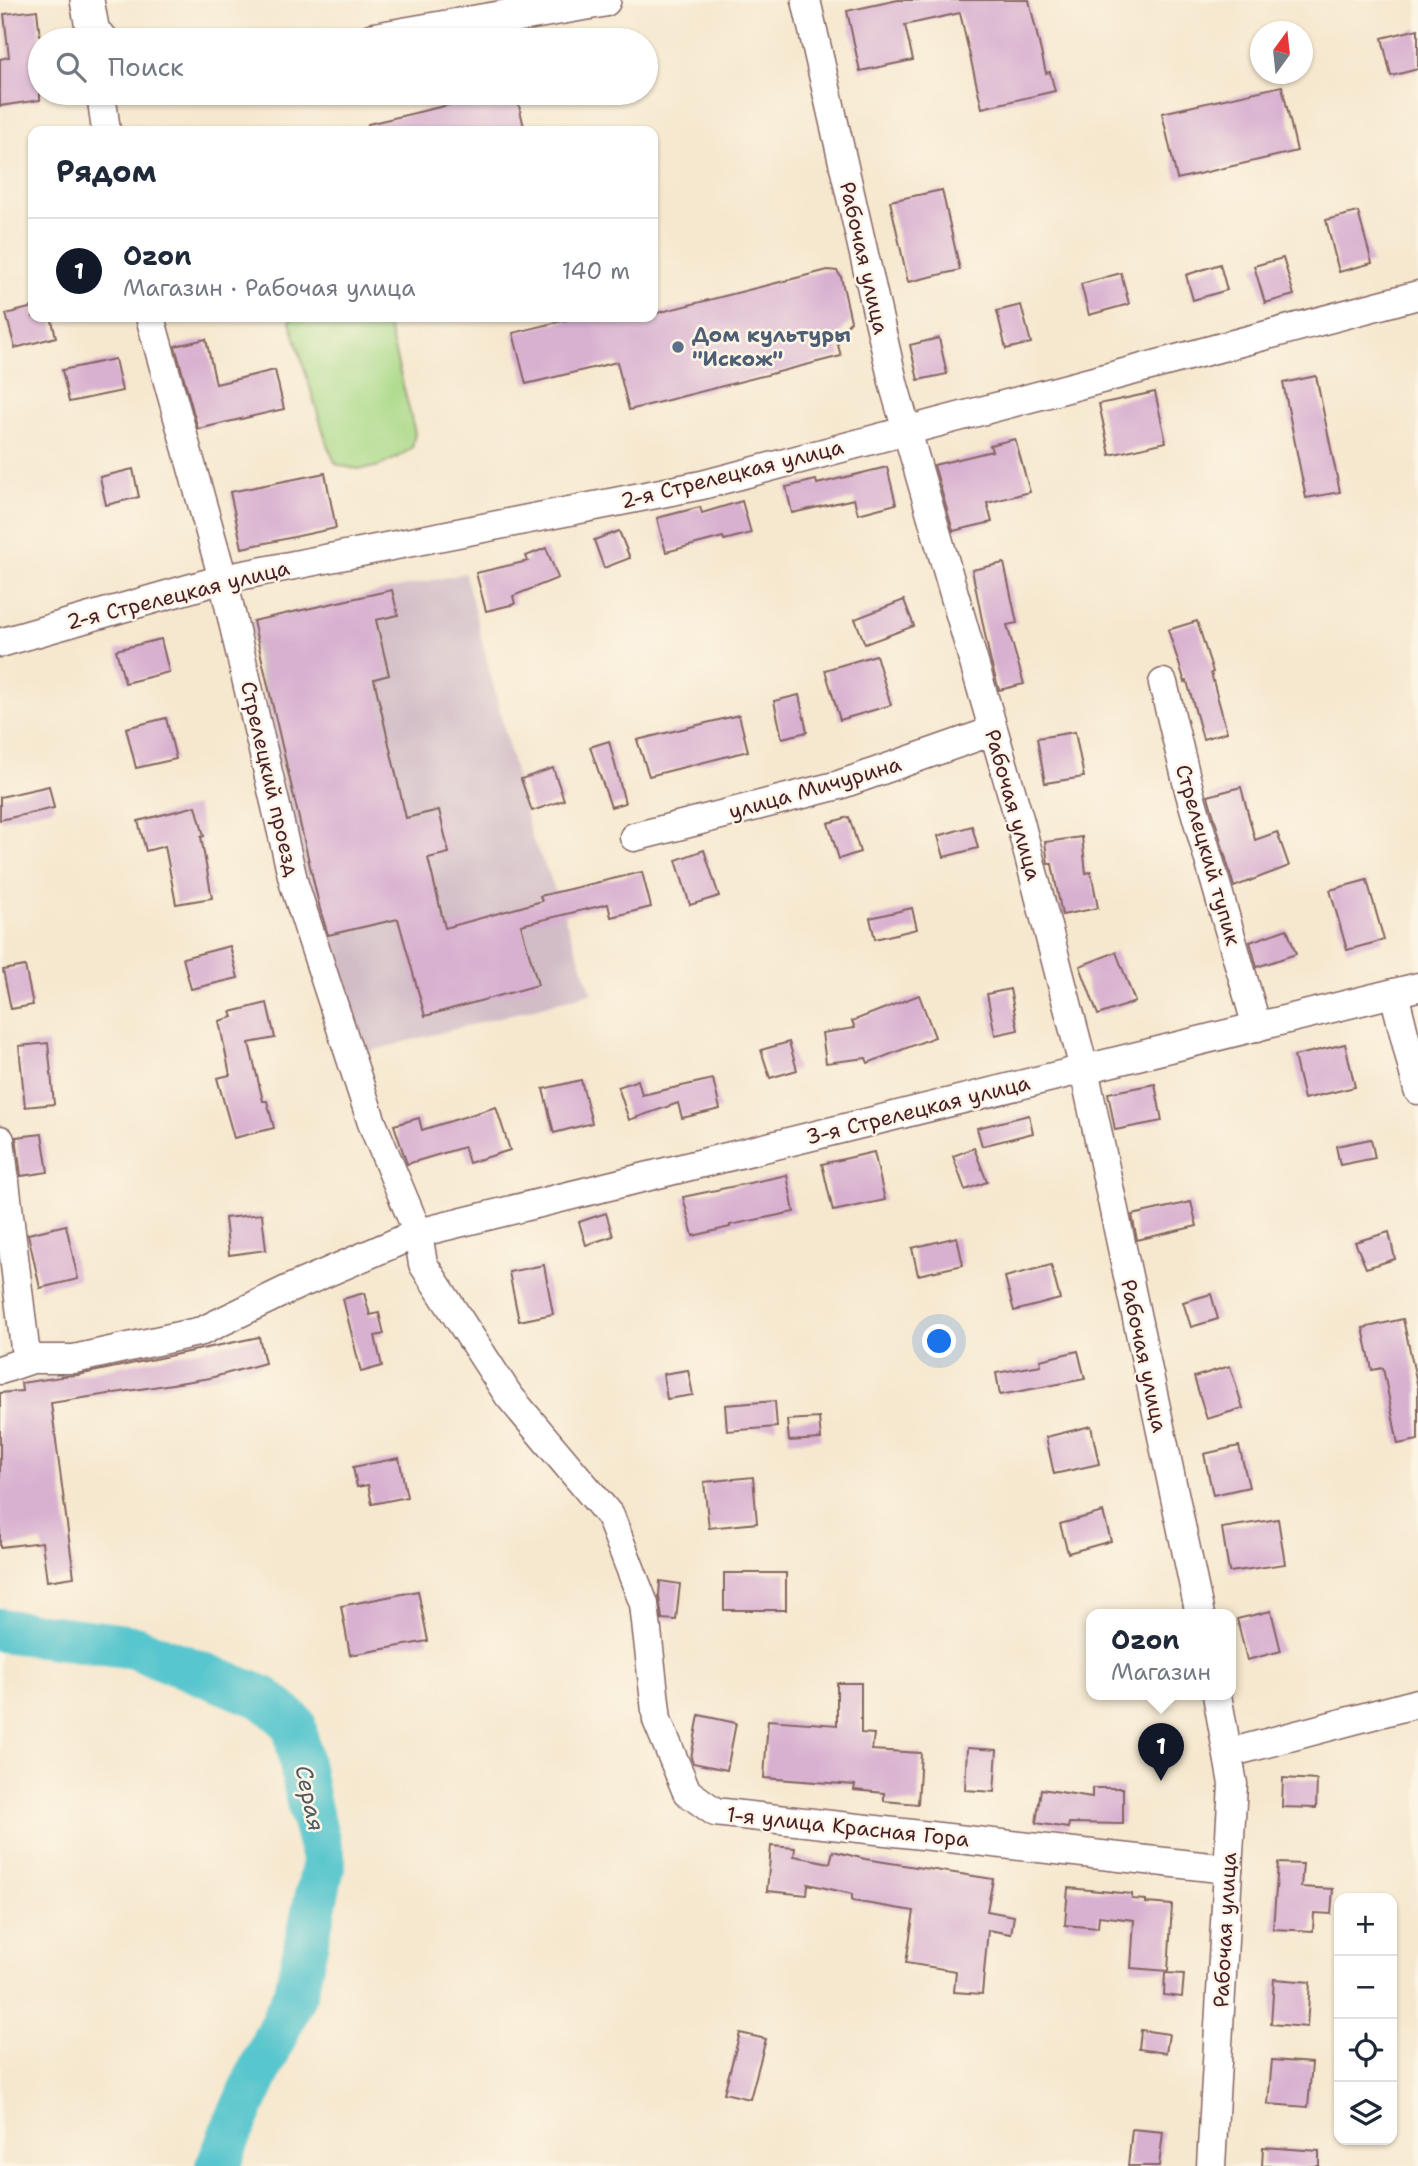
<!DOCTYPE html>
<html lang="ru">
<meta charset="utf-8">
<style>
body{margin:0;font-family:"Shantell Sans",sans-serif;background:#f2f2f3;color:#1f2937}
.controls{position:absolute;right:21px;bottom:21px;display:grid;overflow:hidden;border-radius:14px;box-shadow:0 2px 5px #0004}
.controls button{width:63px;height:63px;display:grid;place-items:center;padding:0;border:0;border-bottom:2px solid #e0e1e3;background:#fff;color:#1f2937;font:35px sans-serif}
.compass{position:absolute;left:1250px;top:21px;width:63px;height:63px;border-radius:50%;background:#fff;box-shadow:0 2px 5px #0004;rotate:15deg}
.you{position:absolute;left:940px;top:1342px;width:24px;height:24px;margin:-18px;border:5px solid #fff;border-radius:50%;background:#1a73e8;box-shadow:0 0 0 10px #1a73e833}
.badge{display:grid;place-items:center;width:46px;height:46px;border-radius:50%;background:#111827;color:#fff;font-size:23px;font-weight:700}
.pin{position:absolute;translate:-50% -58px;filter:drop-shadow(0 2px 4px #0008)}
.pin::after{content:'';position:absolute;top:37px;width:24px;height:21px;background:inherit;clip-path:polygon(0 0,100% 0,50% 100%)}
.popup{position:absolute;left:1086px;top:1609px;width:150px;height:91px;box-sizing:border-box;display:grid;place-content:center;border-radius:14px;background:#fff;filter:drop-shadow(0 2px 5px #0005);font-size:23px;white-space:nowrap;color:#747a83}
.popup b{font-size:26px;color:#1f2937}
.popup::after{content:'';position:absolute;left:50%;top:100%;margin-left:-14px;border:14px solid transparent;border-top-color:#fff}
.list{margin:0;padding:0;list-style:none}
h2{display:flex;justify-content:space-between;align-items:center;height:91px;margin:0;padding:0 28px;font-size:30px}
h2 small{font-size:23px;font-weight:400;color:#747a83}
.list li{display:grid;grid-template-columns:46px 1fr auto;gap:21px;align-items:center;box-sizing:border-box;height:105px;padding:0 28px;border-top:2px solid #e0e1e3}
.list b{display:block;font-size:26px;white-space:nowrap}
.list p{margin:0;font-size:23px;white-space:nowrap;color:#747a83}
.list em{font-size:23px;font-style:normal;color:#747a83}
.icon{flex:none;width:38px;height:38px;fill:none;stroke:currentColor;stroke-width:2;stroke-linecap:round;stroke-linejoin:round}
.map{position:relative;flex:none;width:1418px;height:2166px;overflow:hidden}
.search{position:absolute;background:#fff;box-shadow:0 2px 5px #0004;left:28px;top:28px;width:630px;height:77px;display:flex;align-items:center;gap:18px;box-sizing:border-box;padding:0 24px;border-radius:38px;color:#747a83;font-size:26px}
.panel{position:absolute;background:#fff;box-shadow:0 2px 5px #0004;left:28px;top:126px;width:630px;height:196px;border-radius:14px}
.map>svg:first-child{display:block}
.industrial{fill:#d2bdc7}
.green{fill:#a9d987;stroke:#7a7c59;stroke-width:2}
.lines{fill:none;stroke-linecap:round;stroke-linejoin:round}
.river{stroke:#59c6ce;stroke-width:44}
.building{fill:#d8b0d0}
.minor-casing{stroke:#866564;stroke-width:31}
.tertiary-casing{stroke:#866564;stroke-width:36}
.minor{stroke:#fff;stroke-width:28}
.tertiary{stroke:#fff;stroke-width:33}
.service-dot{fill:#5c6f8a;stroke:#fcf5e5;stroke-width:2.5}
.labels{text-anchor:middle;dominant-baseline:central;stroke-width:5;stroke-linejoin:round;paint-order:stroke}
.street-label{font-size:21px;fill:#4a1f2b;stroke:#fcf5e5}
.service-label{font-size:21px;font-weight:bold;fill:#4e5e75;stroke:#fcf5e5;text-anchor:start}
.water-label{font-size:23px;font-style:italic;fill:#4f5964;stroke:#fcf5e5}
</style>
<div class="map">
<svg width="1418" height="2166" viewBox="0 0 1418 2166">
<rect width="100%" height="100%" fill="#fcf5e5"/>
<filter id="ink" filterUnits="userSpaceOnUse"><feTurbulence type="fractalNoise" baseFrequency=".0143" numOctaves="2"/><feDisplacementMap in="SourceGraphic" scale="14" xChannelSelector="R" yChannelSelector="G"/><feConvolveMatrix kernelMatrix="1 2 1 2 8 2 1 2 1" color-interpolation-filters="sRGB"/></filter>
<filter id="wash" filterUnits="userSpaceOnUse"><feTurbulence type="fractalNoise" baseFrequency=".00686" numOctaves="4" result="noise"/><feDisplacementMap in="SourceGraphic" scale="28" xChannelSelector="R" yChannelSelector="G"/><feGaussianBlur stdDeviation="1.57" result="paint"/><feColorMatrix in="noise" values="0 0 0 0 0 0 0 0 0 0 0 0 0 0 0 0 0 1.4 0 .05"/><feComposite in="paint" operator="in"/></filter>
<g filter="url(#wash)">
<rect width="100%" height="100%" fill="#f6e8cf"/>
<!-- industrial -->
<path class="industrial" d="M 465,573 L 532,839 L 549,874 L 592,993 L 367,1052 L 304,873 L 248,621 Z"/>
<!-- green -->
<path class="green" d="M 292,317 L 386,317 L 415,433 L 412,448 C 385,466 367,475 336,464 L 328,447 L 290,321 Z"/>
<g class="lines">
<!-- river -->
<path class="river" d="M 0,1630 L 134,1647 L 264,1698 L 294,1724 L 308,1802 L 324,1862 L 296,1991 L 229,2137 L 218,2166"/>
</g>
<g id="blocks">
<!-- building -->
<g class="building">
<path d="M 898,0 L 1029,0 L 1046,73 L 1050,72 L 1055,91 L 982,108 L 960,13 L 905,25 L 913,60 L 860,71 L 847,11 Z"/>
<path d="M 37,10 L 40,38 L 40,100 L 0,106 L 0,59 L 9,57 L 4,14 Z"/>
<path d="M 1418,29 L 1418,69 L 1391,76 L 1382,38 Z"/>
<path d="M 1282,86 L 1297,151 L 1177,179 L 1162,113 Z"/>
<path d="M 499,93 L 516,93 L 525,131 L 369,131 L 368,124 Z"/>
<path d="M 942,190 L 960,270 L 908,282 L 890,201 Z"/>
<path d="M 1358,212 L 1372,263 L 1339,272 L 1326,220 Z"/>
<path d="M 1283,258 L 1294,295 L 1265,303 L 1254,266 Z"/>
<path d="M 1220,264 L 1227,290 L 1193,300 L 1186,275 Z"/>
<path d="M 828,270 L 837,271 L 841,277 L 851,321 L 836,338 L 841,356 L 629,410 L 617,362 L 526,384 L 513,333 L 578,317 L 653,317 L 653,314 Z"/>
<path d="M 1121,273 L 1129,304 L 1089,315 L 1081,284 Z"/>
<path d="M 1021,305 L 1031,343 L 1006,349 L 997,311 Z"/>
<path d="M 33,307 L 33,317 L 51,317 L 56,337 L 15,348 L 6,314 Z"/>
<path d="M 939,338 L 947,374 L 918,380 L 910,345 Z"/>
<path d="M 206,339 L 216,384 L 275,370 L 284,409 L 198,429 L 175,346 Z"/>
<path d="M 115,359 L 122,391 L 69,402 L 62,370 Z"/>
<path d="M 1316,376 L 1340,492 L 1306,498 L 1283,383 Z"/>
<path d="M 1155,392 L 1166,442 L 1110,455 L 1099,404 Z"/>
<path d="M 1015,439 L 1030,492 L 987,503 L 992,522 L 953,531 L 934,465 L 992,451 L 990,445 Z"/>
<path d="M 887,467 L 896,504 L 858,514 L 854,499 L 792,513 L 786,487 L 816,480 L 817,484 Z"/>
<path d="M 133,469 L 139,497 L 106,505 L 100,477 Z"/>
<path d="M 325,473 L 336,528 L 242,548 L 230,492 Z"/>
<path d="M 742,501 L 751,533 L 724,540 L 723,537 L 666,552 L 657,518 L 700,507 L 702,513 Z"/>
<path d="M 619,531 L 630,558 L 604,568 L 594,540 Z"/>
<path d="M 546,548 L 558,578 L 513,596 L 515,604 L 486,611 L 476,573 L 528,561 L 526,556 Z"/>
<path d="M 1004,563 L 1017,623 L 1007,625 L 1024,684 L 999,690 L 990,659 L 972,570 Z"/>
<path d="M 392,590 L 398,615 L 376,620 L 389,675 L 374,679 L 406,818 L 439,810 L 449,853 L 428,858 L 445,928 L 542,901 L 540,896 L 642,872 L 651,907 L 611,917 L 608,904 L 521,925 L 538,985 L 425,1016 L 398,919 L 328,935 L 320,909 L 253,621 Z"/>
<path d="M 904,600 L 914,626 L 865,644 L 855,619 Z"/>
<path d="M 1197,621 L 1213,672 L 1211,673 L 1227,732 L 1203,739 L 1187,681 L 1185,682 L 1168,630 Z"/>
<path d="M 161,639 L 169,672 L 125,683 L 116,650 Z"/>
<path d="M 876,655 L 891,705 L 840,720 L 825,670 Z"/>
<path d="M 799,695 L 807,732 L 782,738 L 774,701 Z"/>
<path d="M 739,715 L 748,751 L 649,776 L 637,740 Z"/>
<path d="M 166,718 L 176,759 L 136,768 L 126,728 Z"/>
<path d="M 1075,732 L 1084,777 L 1045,783 L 1037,738 Z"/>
<path d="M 609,741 L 625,803 L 611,807 L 590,747 Z"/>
<path d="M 553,768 L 564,800 L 532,811 L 521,779 Z"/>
<path d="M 49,786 L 54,808 L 0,820 L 0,797 Z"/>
<path d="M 1241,787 L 1255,840 L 1277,832 L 1289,866 L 1234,887 L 1208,796 Z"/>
<path d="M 196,806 L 204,836 L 201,837 L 212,898 L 176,904 L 165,846 L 146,851 L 138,821 Z"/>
<path d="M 849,817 L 860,852 L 839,859 L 828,823 Z"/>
<path d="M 972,826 L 978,848 L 944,857 L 938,836 Z"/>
<path d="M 1082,837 L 1086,873 L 1091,872 L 1098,908 L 1062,915 L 1052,864 L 1048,864 L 1045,842 Z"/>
<path d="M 704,850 L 719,896 L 690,905 L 676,860 Z"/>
<path d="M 1367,880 L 1384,940 L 1347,950 L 1330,890 Z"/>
<path d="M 912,908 L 917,929 L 875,939 L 870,918 Z"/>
<path d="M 1287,929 L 1296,954 L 1257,967 L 1250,942 Z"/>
<path d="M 230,946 L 238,978 L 191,989 L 183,958 Z"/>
<path d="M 1116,952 L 1135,1002 L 1098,1015 L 1080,966 Z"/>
<path d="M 25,966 L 33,1005 L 11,1009 L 3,970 Z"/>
<path d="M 1010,989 L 1018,1030 L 995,1035 L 987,994 Z"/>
<path d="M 919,995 L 935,1037 L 868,1063 L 866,1058 L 826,1063 L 822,1033 L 855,1028 L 852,1021 Z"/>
<path d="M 267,1003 L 275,1038 L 249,1043 L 263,1101 L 267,1101 L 274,1128 L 234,1138 L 217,1078 L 230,1075 L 219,1021 L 233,1017 L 231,1012 Z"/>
<path d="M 789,1042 L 797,1070 L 770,1078 L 761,1050 Z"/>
<path d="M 48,1043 L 54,1104 L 25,1107 L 19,1046 Z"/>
<path d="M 1345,1044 L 1355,1087 L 1304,1099 L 1294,1056 Z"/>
<path d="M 713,1079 L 720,1109 L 682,1118 L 678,1103 L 629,1120 L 618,1087 L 638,1080 L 642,1095 Z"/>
<path d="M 581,1080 L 592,1123 L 554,1133 L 543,1089 Z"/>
<path d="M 1155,1084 L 1162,1121 L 1115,1130 L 1108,1093 Z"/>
<path d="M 496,1107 L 510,1150 L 469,1163 L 464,1147 L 407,1164 L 394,1125 L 419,1118 L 422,1130 Z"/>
<path d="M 1029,1115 L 1033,1133 L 982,1146 L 977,1128 Z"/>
<path d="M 42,1134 L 48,1172 L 21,1176 L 16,1137 Z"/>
<path d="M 1371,1139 L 1375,1158 L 1340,1165 L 1336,1146 Z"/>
<path d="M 974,1148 L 987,1182 L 965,1190 L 953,1156 Z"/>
<path d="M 874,1152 L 885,1200 L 833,1211 L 822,1164 Z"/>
<path d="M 787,1175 L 794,1212 L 730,1225 L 730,1227 L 693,1236 L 683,1197 Z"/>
<path d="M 1191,1202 L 1197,1226 L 1137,1240 L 1132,1215 Z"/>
<path d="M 606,1213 L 613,1236 L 586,1245 L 579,1222 Z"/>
<path d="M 262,1214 L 266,1250 L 229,1255 L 225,1218 Z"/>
<path d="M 66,1225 L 78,1279 L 40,1288 L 28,1234 Z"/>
<path d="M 1389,1232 L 1395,1259 L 1366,1268 L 1355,1242 Z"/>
<path d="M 957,1237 L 963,1265 L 918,1275 L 912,1248 Z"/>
<path d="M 544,1265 L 553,1314 L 519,1321 L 509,1272 Z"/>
<path d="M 1051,1265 L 1060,1299 L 1014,1311 L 1005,1277 Z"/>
<path d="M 364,1293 L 370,1315 L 379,1313 L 384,1334 L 375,1336 L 382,1366 L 361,1372 L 343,1299 Z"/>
<path d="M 1211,1294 L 1218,1319 L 1191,1327 L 1183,1302 Z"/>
<path d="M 1403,1319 L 1418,1388 L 1418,1440 L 1398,1444 L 1383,1368 L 1372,1370 L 1363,1328 Z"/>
<path d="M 259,1337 L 265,1363 L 210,1378 L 51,1403 L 74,1577 L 47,1581 L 42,1542 L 0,1547 L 0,1393 L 22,1391 L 21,1383 L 61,1377 L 61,1376 L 78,1375 Z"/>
<path d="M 1078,1351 L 1085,1379 L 1000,1395 L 996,1373 L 1041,1365 L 1040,1360 Z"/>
<path d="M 1230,1366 L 1243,1408 L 1207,1419 L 1194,1377 Z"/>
<path d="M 688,1370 L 693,1395 L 667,1399 L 663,1374 Z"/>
<path d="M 775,1401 L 777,1427 L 727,1431 L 725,1405 Z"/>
<path d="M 819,1418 L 821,1439 L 789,1441 L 787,1420 Z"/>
<path d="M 1091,1426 L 1099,1464 L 1054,1474 L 1046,1437 Z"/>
<path d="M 1239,1446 L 1249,1487 L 1213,1495 L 1204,1454 Z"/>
<path d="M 399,1458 L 407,1497 L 372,1504 L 368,1485 L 357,1487 L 353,1467 Z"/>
<path d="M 753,1477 L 757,1523 L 709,1528 L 704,1482 Z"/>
<path d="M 1103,1512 L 1111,1541 L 1068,1553 L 1060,1524 Z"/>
<path d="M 1278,1519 L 1285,1564 L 1229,1572 L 1222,1528 Z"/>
<rect x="724" y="1573" width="62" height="37"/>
<path d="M 660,1581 L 680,1584 L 676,1620 L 662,1619 L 659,1596 Z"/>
<path d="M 418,1591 L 428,1641 L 350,1655 L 341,1606 Z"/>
<path d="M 1271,1611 L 1281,1651 L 1247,1660 L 1237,1619 Z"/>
<path d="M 837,1683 L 861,1683 L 861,1733 L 874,1734 L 872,1750 L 921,1753 L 918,1804 L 884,1801 L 884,1793 L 854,1790 L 855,1785 L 764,1778 L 768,1720 L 837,1725 Z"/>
<path d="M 699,1715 L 736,1723 L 727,1770 L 693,1763 L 691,1758 Z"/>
<path d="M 967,1748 L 997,1750 L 994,1792 L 965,1790 Z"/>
<path d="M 1283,1778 L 1317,1780 L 1316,1808 L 1282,1807 Z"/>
<path d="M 1092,1788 L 1123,1788 L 1123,1824 L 1069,1823 L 1068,1828 L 1036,1823 L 1041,1789 L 1092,1797 Z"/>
<path d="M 771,1846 L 795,1848 L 794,1856 L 830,1863 L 833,1851 L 865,1859 L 993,1879 L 987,1911 L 1014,1916 L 1011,1934 L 988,1930 L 982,1994 L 954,1992 L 956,1971 L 906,1963 L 914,1911 L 852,1901 L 852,1894 L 808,1884 L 807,1895 L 767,1891 Z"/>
<path d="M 1278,1863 L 1303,1864 L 1301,1887 L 1333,1889 L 1331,1914 L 1314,1913 L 1313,1931 L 1273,1929 Z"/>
<path d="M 1068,1888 L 1132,1894 L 1132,1899 L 1146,1900 L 1146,1903 L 1172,1905 L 1168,1971 L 1131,1968 L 1134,1920 L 1099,1916 L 1098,1928 L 1065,1925 Z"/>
<path d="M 1165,1973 L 1184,1974 L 1182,1997 L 1164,1995 Z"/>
<path d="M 1274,1979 L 1310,1982 L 1307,2027 L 1271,2024 Z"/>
<path d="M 1141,2030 L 1169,2034 L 1166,2053 L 1139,2049 Z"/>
<path d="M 740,2033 L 766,2039 L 750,2099 L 724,2093 Z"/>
<path d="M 1272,2060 L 1312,2063 L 1308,2107 L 1268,2104 Z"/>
<path d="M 1132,2129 L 1163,2132 L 1159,2166 L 1128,2166 Z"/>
<path d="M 1263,2147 L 1319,2151 L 1319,2166 L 1262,2166 Z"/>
</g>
</g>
</g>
<g filter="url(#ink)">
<use href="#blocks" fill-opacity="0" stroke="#866564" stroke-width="2"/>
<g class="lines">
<defs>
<g id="minor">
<path d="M 806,0 L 894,386 L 1020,822 L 1084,1069 L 1200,1615"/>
<path d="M 101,93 L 106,131"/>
<path d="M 150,317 L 223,579 L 294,884 L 372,1123 L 418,1233 L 423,1264 L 509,1396 L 610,1516 L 644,1604 L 657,1720 L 687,1792 L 715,1812 L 1228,1869"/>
<path d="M 0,643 L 223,579 L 702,485 L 1418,295"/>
<path d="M 1163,683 L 1190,794 L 1257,1027"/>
<path d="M 634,837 L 839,785 L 993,731"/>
<path d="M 1394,993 L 1418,1090"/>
<path d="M 0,1140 L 25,1348 L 32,1359"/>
<path d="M 0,1370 L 32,1359 L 74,1359 L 202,1331 L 291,1288 L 418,1233 L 1418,987"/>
<path d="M 1229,1753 L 1418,1703"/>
<path d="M 1211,2166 L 1233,1784 L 1217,1695"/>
</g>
<g id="tertiary">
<path d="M 87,0 L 93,33 L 102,40"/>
<path d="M 372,40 L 604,0"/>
</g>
</defs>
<!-- minor casing -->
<use href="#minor" class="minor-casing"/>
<!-- tertiary casing -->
<use href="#tertiary" class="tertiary-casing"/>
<!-- minor -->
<use href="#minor" class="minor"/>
<!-- tertiary -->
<use href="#tertiary" class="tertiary"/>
</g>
</g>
<!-- markers -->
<circle class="service-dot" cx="678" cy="347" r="7"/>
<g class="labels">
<!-- street labels -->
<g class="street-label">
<text transform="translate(864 258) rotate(77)">Рабочая улица</text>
<text transform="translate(732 474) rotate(-14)">2-я Стрелецкая улица</text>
<text transform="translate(178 595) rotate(-14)">2-я Стрелецкая улица</text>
<text transform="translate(270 779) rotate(77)">Стрелецкий проезд</text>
<text transform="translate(815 788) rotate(-16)">улица Мичурина</text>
<text transform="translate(1013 805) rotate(74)">Рабочая улица</text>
<text transform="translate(1208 855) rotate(74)">Стрелецкий тупик</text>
<text transform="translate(918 1110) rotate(-14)">3-я Стрелецкая улица</text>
<text transform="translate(1144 1356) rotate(78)">Рабочая улица</text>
<text transform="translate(848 1827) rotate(6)">1-я улица Красная Гора</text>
<text transform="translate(1225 1930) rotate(-87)">Рабочая улица</text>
</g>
<!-- service labels -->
<g class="service-label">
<text x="692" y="335">Дом культуры<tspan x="692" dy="24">"Искож"</tspan></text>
</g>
<!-- water labels -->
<g class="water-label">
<text transform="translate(310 1798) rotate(78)">Серая</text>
</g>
</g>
</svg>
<div class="controls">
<button>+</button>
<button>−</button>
<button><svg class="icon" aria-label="locate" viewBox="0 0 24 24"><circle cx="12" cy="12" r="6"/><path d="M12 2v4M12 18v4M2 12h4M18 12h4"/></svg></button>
<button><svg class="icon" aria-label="layers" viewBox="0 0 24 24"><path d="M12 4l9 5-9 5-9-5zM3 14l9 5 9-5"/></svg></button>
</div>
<svg class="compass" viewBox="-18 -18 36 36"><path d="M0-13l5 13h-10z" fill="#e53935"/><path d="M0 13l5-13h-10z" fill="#747a83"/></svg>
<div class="you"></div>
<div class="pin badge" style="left:1161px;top:1781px">1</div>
<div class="popup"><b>Ozon</b>Магазин</div>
<div class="search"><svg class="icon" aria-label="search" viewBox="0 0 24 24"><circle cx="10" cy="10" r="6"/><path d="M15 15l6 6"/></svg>Поиск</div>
<section class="panel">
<h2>Рядом<small></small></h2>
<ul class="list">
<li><span class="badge">1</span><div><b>Ozon</b><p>Магазин · Рабочая улица</p></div><em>140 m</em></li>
</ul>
</section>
</div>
